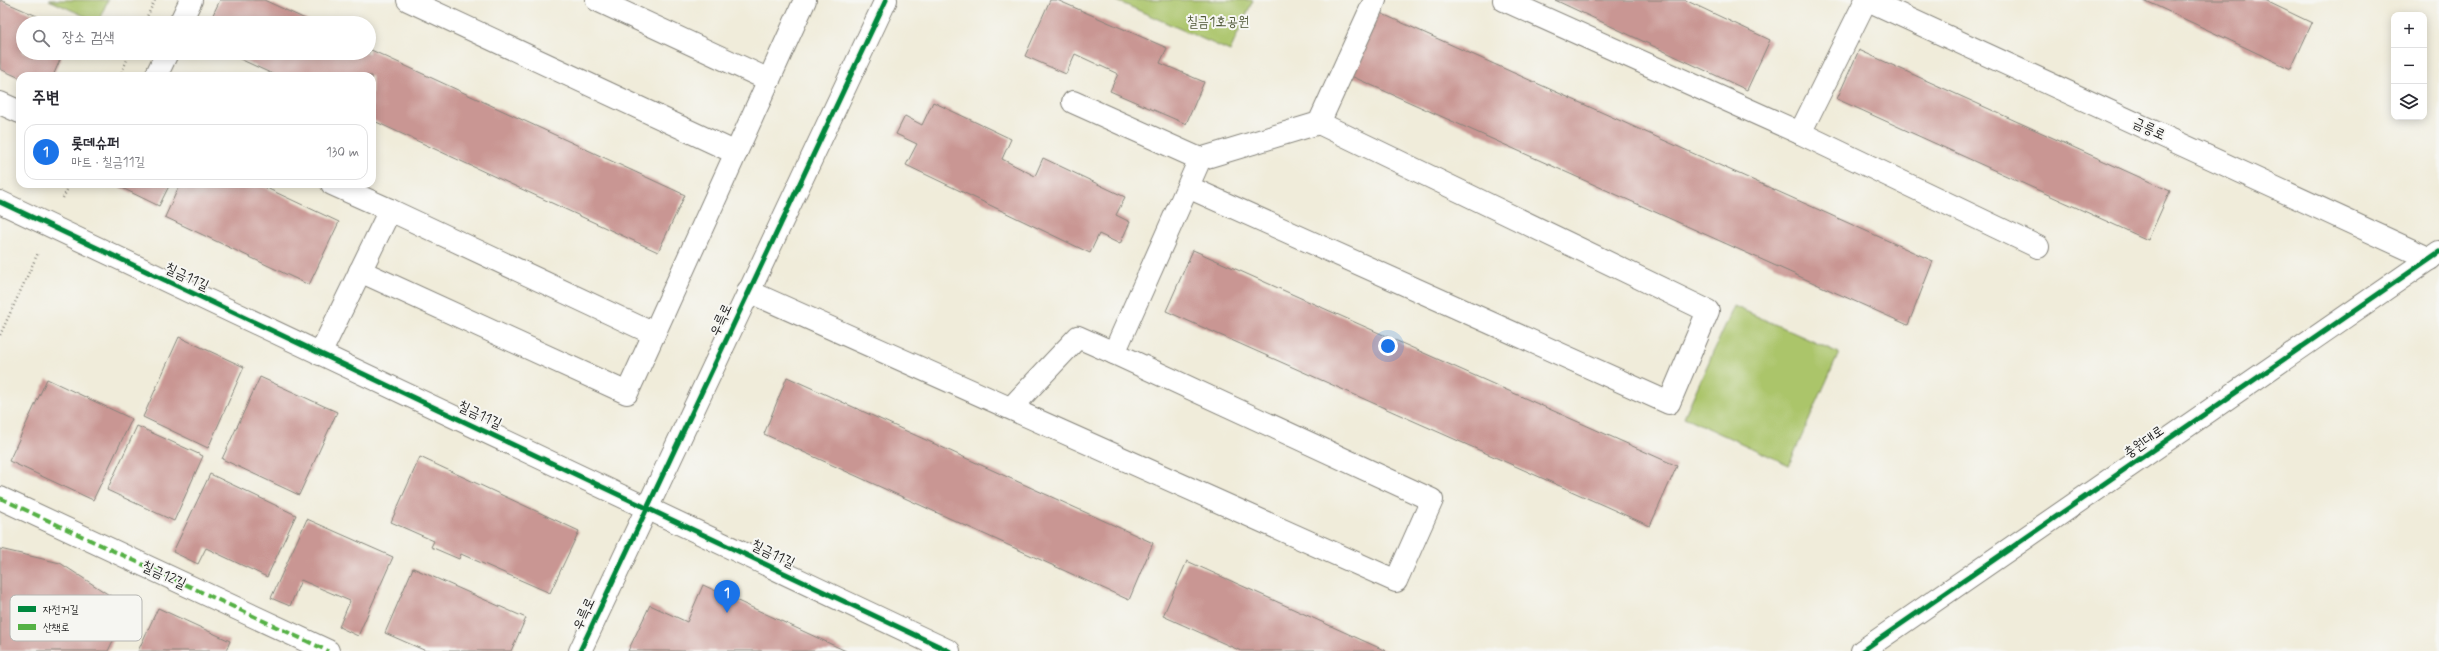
<!DOCTYPE html>
<html lang="ko">
<meta charset="utf-8">
<style>
body{margin:0;font-family:Mynerve,"Poor Story",sans-serif;background:#f7f7f7;color:#2b2b33}
.controls{position:absolute;right:12px;top:12px;display:grid;overflow:hidden;border-radius:8px;box-shadow:0 2px 10px #0003}
.controls button{width:36px;height:36px;display:grid;place-items:center;padding:0;border:0;border-bottom:1px solid #e1e1e2;background:#fff;color:#2b2b33;font:20px sans-serif}
.you{position:absolute;left:1388px;top:346px;width:14px;height:14px;margin:-10px;border:3px solid #fff;border-radius:50%;background:#1a73e8;box-shadow:0 0 0 6px #1a73e833}
.badge{display:grid;place-items:center;width:26px;height:26px;border-radius:50%;background:#1a73e8;color:#fff;font-size:13px;font-weight:700}
.pin{position:absolute;translate:-50% -33px;filter:drop-shadow(0 1px 2px #0008)}
.pin::after{content:'';position:absolute;top:21px;width:14px;height:12px;background:inherit;clip-path:polygon(0 0,100% 0,50% 100%)}
.list{margin:0;padding:0;list-style:none}
h2{display:flex;justify-content:space-between;align-items:center;height:52px;margin:0;padding:0 16px;font-size:17px}
h2 small{font-size:13px;font-weight:400;color:#7c7c81}
.list li{display:grid;grid-template-columns:26px 1fr auto;gap:12px;align-items:center;box-sizing:border-box;height:56px;margin:0 8px 8px;padding:0 8px;border:1px solid #e1e1e2;border-radius:12px}
.list b{display:block;font-size:15px;white-space:nowrap}
.list p{margin:0;font-size:13px;white-space:nowrap;color:#7c7c81}
.list em{font-size:13px;font-style:normal;color:#7c7c81}
.icon{flex:none;width:22px;height:22px;fill:none;stroke:currentColor;stroke-width:2;stroke-linecap:round;stroke-linejoin:round}
.map{position:relative;flex:none;width:2439px;height:651px;overflow:hidden}
.search{position:absolute;background:#fff;box-shadow:0 2px 10px #0003;left:16px;top:16px;width:360px;height:44px;display:flex;align-items:center;gap:10px;box-sizing:border-box;padding:0 14px;border-radius:22px;color:#7c7c81;font-size:15px}
.panel{position:absolute;background:#fff;box-shadow:0 2px 10px #0003;left:16px;top:72px;width:360px;height:116px;border-radius:12px}
.map>svg:first-child{display:block}
.green{fill:#abc56a;stroke:#647043}
.building{fill:#c99693}
.lines{fill:none;stroke-linecap:round;stroke-linejoin:round}
.minor-casing{stroke:#86847b;stroke-width:24}
.path{stroke:#86847b;stroke-width:2.5;stroke-dasharray:1 3;stroke-linecap:butt}
.minor{stroke:#fff;stroke-width:22}
.quiet{stroke:#55b145;stroke-width:4;stroke-dasharray:8 4;stroke-linecap:butt}
.cycleway-casing{stroke:#f6f6f2;stroke-width:8}
.cycleway{stroke:#00873e;stroke-width:5}
.labels{text-anchor:middle;dominant-baseline:central;stroke-width:4;stroke-linejoin:round;paint-order:stroke}
.park-label{font-size:14px;fill:#4e5737;stroke:#f6f6f2}
.street-label{font-size:14px;fill:#1c1c1c;stroke:#f6f6f2}
.key{fill:#f6f6f2;stroke:#b5b5b2;stroke-width:1}
.key-label{font-size:11px;fill:#1c1c1c}
</style>
<div class="map">
<svg width="2439" height="651" viewBox="0 0 2439 651">
<rect width="100%" height="100%" fill="#f6f6f2"/>
<filter id="ink" filterUnits="userSpaceOnUse"><feTurbulence type="fractalNoise" baseFrequency=".025" numOctaves="2"/><feDisplacementMap in="SourceGraphic" scale="8" xChannelSelector="R" yChannelSelector="G"/><feConvolveMatrix kernelMatrix="1 2 1 2 8 2 1 2 1" color-interpolation-filters="sRGB"/></filter>
<filter id="wash" filterUnits="userSpaceOnUse"><feTurbulence type="fractalNoise" baseFrequency=".012" numOctaves="4" result="noise"/><feDisplacementMap in="SourceGraphic" scale="16" xChannelSelector="R" yChannelSelector="G"/><feGaussianBlur stdDeviation="0.9" result="paint"/><feColorMatrix in="noise" values="0 0 0 0 0 0 0 0 0 0 0 0 0 0 0 0 0 1.4 0 .05"/><feComposite in="paint" operator="in"/></filter>
<g filter="url(#wash)">
<rect width="100%" height="100%" fill="#f0ecda"/>
<!-- green -->
<g class="green">
<path d="M 49,0 L 108,0 L 98,22 Z"/>
<path d="M 1115,0 L 1253,0 L 1230,51 Z"/>
<path d="M 1734,306 L 1839,353 L 1789,465 L 1684,417 Z"/>
</g>
<g id="blocks">
<!-- building -->
<g class="building">
<path d="M 0,0 L 53,23 L 23,23 L 23,53 L 63,53 L 53,76 L 20,76 L 20,78 L 0,69 Z"/>
<path d="M 220,0 L 264,0 L 314,23 L 209,23 Z"/>
<path d="M 1050,0 L 1057,0 L 1167,48 L 1160,63 L 1204,82 L 1186,124 L 1110,91 L 1118,74 L 1075,54 L 1066,74 L 1025,56 Z"/>
<path d="M 1555,0 L 1685,0 L 1770,40 L 1747,90 Z"/>
<path d="M 2144,0 L 2264,0 L 2312,23 L 2291,69 Z"/>
<path d="M 1378,12 L 1933,261 L 1908,325 L 1351,76 Z"/>
<path d="M 369,49 L 685,195 L 658,252 L 372,120 L 372,76 L 277,76 L 227,53 L 369,53 Z"/>
<path d="M 1859,50 L 2170,191 L 2148,240 L 1837,99 Z"/>
<path d="M 933,102 L 1011,139 L 1002,159 L 1035,176 L 1043,158 L 1125,197 L 1116,215 L 1130,222 L 1120,244 L 1099,234 L 1090,253 L 906,165 L 917,144 L 896,134 L 905,116 L 922,125 Z"/>
<path d="M 114,184 L 170,184 L 159,206 Z"/>
<path d="M 180,184 L 258,184 L 339,222 L 309,285 L 165,217 Z"/>
<path d="M 1193,250 L 1677,466 L 1650,526 L 1166,311 Z"/>
<path d="M 179,337 L 244,367 L 208,448 L 143,417 Z"/>
<path d="M 260,377 L 337,412 L 299,495 L 222,459 Z"/>
<path d="M 787,377 L 1153,543 L 1129,600 L 764,434 Z"/>
<path d="M 47,379 L 132,419 L 93,500 L 9,461 Z"/>
<path d="M 137,426 L 203,456 L 174,521 L 107,490 Z"/>
<path d="M 420,457 L 579,531 L 550,593 L 461,554 L 459,559 L 431,547 L 434,541 L 391,522 Z"/>
<path d="M 210,474 L 296,515 L 267,577 L 206,548 L 198,564 L 173,552 Z"/>
<path d="M 307,519 L 393,557 L 358,636 L 339,627 L 350,601 L 301,580 L 290,606 L 271,598 Z"/>
<path d="M 0,549 L 60,563 L 129,608 L 108,651 L 0,651 Z"/>
<path d="M 1187,561 L 1386,651 L 1241,651 L 1163,616 Z"/>
<path d="M 413,568 L 526,618 L 511,651 L 426,651 L 385,633 Z"/>
<path d="M 703,585 L 846,651 L 628,651 L 650,605 L 687,622 Z"/>
<path d="M 158,608 L 230,641 L 226,651 L 138,651 Z"/>
</g>
</g>
</g>
<g filter="url(#ink)">
<use href="#blocks" fill-opacity="0" stroke="#86847b" stroke-width="1"/>
<g class="lines">
<defs>
<g id="minor">
<path d="M 408,0 L 736,153"/>
<path d="M 597,0 L 769,80"/>
<path d="M 1504,0 L 1800,133 L 2038,247"/>
<path d="M 1868,0 L 2430,259"/>
<path d="M 180,23 L 191,0"/>
<path d="M 156,76 L 167,53"/>
<path d="M 1073,102 L 1200,159"/>
<path d="M 0,103 L 20,112"/>
<path d="M 1800,133 L 1866,0"/>
<path d="M 1188,187 L 1669,403 L 1708,311 L 1319,123"/>
<path d="M 0,202 L 949,651"/>
<path d="M 390,210 L 654,334 L 805,0"/>
<path d="M 360,271 L 627,393 L 654,334"/>
<path d="M 748,291 L 1396,581 L 1432,500 L 1114,353 L 1200,159 L 1319,123 L 1375,0"/>
<path d="M 320,354 L 390,210 L 332,184"/>
<path d="M 1011,408 L 1078,337 L 1114,353"/>
<path d="M 0,498 L 328,651"/>
<path d="M 580,651 L 886,0"/>
<path d="M 1862,651 L 2439,252"/>
</g>
</defs>
<!-- minor casing -->
<use href="#minor" class="minor-casing"/>
<!-- path -->
<g class="path">
<path d="M 144,23 L 155,0"/>
<path d="M 120,76 L 130,53"/>
<path d="M 63,198 L 70,184"/>
<path d="M 0,335 L 38,253"/>
</g>
<!-- minor -->
<use href="#minor" class="minor"/>
<!-- quiet -->
<path class="quiet" d="M 0,498 L 328,651"/>
<defs>
<g id="cycleway">
<path d="M 0,202 L 949,651"/>
<path d="M 580,651 L 886,0"/>
<path d="M 1862,651 L 2439,252"/>
</g>
</defs>
<!-- cycleway casing -->
<use href="#cycleway" class="cycleway-casing"/>
<!-- cycleway -->
<use href="#cycleway" class="cycleway"/>
</g>
</g>
<g class="labels">
<!-- park labels -->
<g class="park-label">
<text x="1218" y="22">칠금1호공원</text>
</g>
<!-- street labels -->
<g class="street-label">
<text transform="translate(2149 129) rotate(25)">금릉로</text>
<text transform="translate(187 277) rotate(25)">칠금11길</text>
<text transform="translate(721 320) rotate(-65)">우륵로</text>
<text transform="translate(480 415) rotate(25)">칠금11길</text>
<text transform="translate(2144 442) rotate(-35)">충원대로</text>
<text transform="translate(773 554) rotate(26)">칠금11길</text>
<text transform="translate(164 575) rotate(25)">칠금12길</text>
<text transform="translate(584 614) rotate(-65)">우륵로</text>
</g>
</g>
<!-- legend -->
<rect x="10" y="595" width="132" height="46" rx="6" class="key"/>
<rect x="18" y="606" width="18" height="6" fill="#00873e"/>
<rect x="18" y="624" width="18" height="6" fill="#55b145"/>
<g class="key-label">
<text x="43" y="613">자전거길</text>
<text x="43" y="631">산책로</text>
</g>
</svg>
<div class="controls">
<button>+</button>
<button>−</button>
<button><svg class="icon" aria-label="layers" viewBox="0 0 24 24"><path d="M12 4l9 5-9 5-9-5zM3 14l9 5 9-5"/></svg></button>
</div>
<div class="you"></div>
<div class="pin badge" style="left:727px;top:613px">1</div>
<div class="search"><svg class="icon" aria-label="search" viewBox="0 0 24 24"><circle cx="10" cy="10" r="6"/><path d="M15 15l6 6"/></svg>장소 검색</div>
<section class="panel">
<h2>주변<small></small></h2>
<ul class="list">
<li><span class="badge">1</span><div><b>롯데슈퍼</b><p>마트 · 칠금11길</p></div><em>130 m</em></li>
</ul>
</section>
</div>
